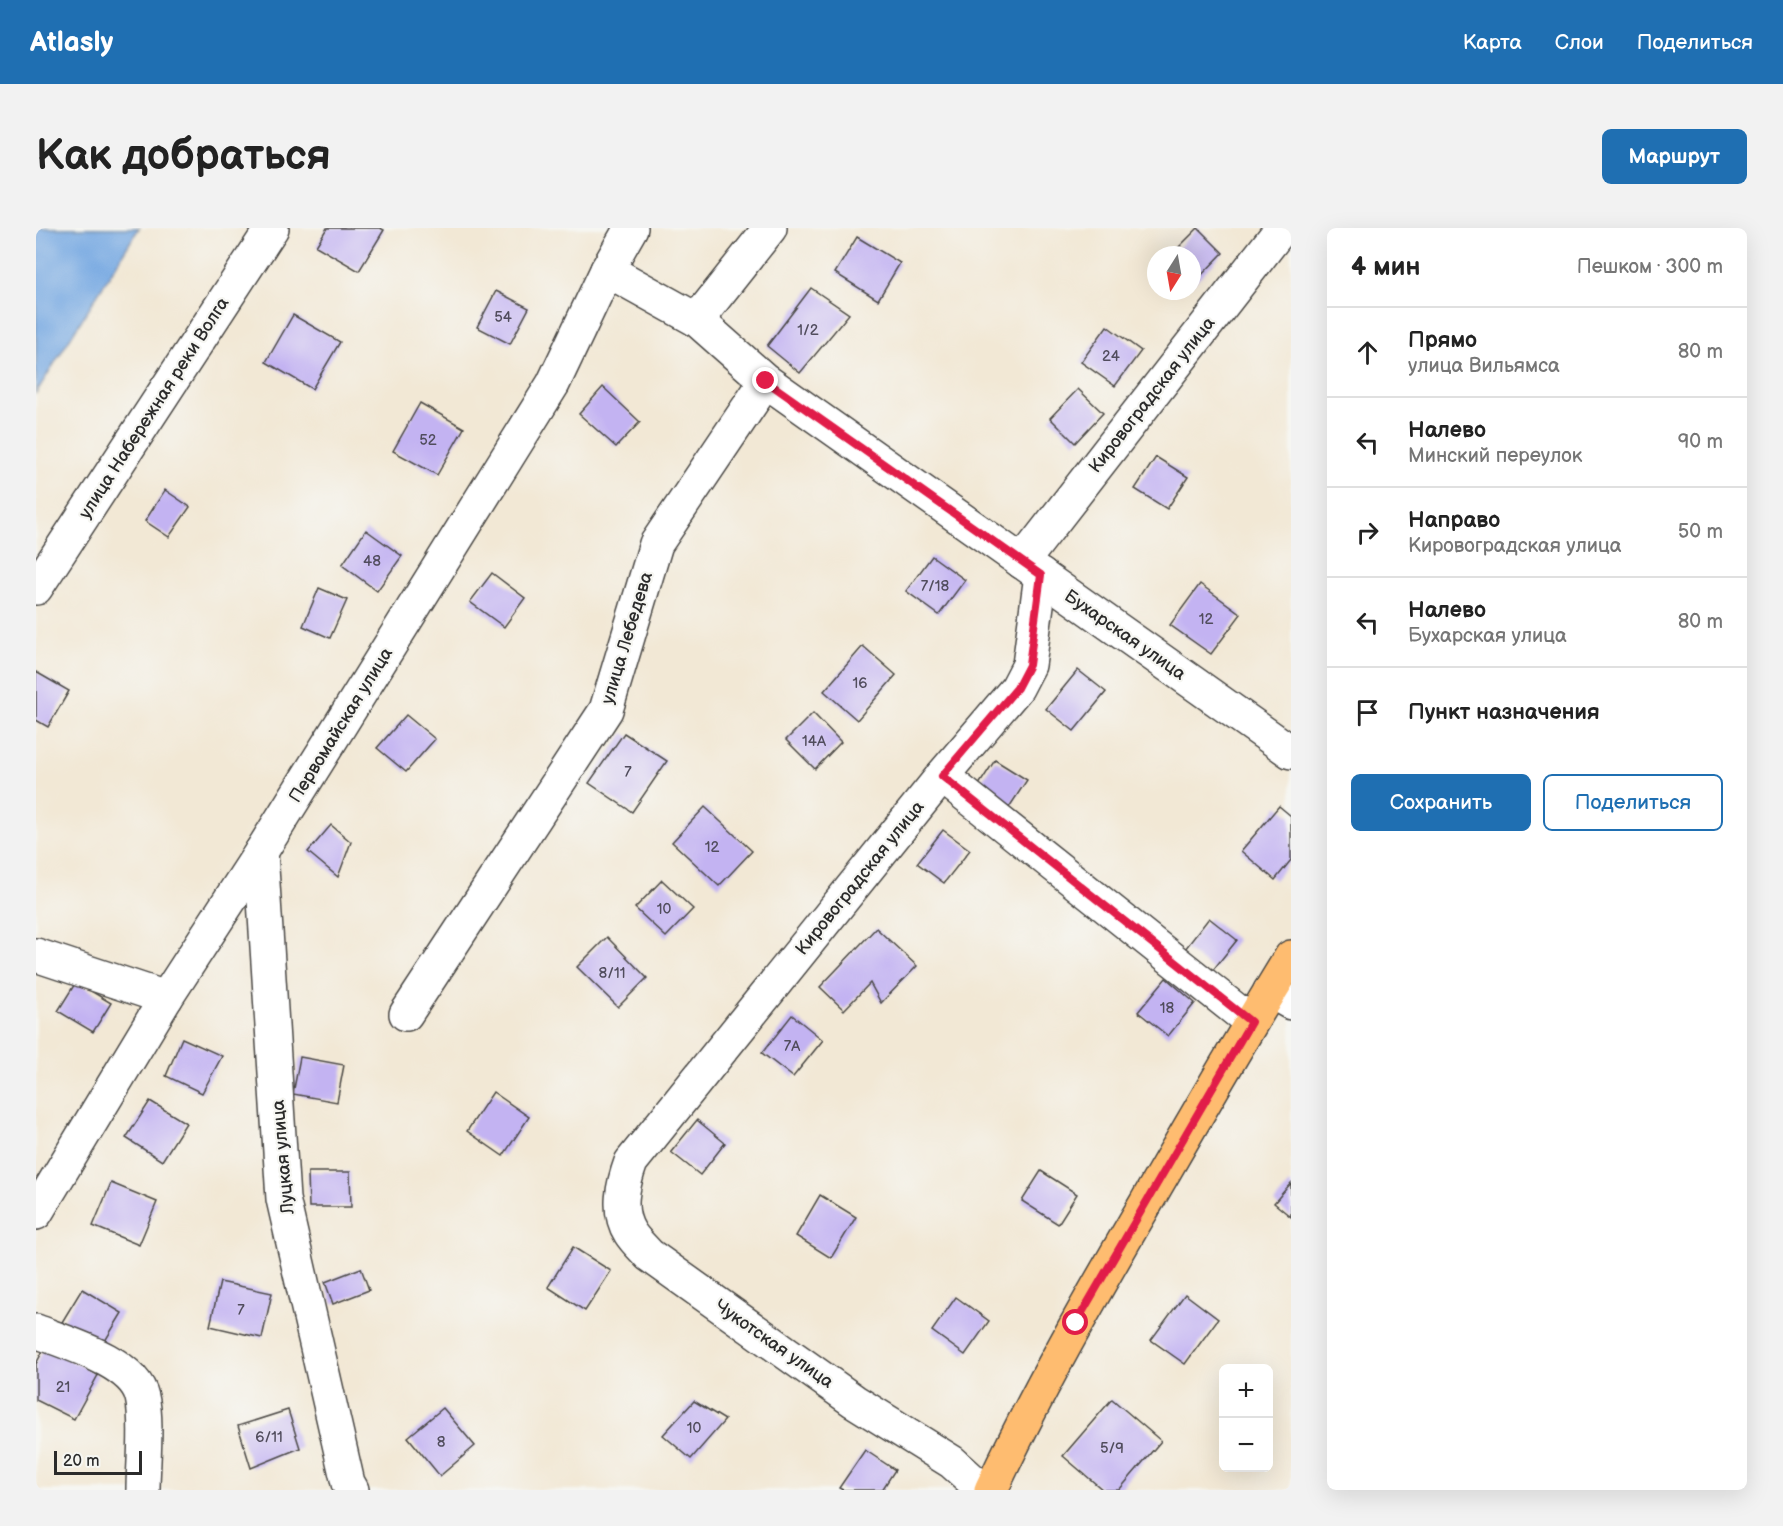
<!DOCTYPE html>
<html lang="ru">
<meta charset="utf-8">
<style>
body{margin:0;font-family:"Balsamiq Sans",sans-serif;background:#f2f2f2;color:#222}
.controls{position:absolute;right:18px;bottom:18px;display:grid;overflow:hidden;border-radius:9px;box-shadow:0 6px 24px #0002}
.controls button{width:54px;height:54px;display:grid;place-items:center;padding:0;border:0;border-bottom:2px solid #e0e0e0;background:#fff;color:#222;font:30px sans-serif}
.compass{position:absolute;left:1111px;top:18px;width:54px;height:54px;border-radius:50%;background:#fff;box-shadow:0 6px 24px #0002;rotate:191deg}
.scale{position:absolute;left:18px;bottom:15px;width:88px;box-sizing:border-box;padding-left:6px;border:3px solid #2b2b2b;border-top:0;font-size:16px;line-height:21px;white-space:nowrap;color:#2b2b2b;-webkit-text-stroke:4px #f6f6f2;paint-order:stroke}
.stop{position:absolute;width:18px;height:18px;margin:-14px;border:4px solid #e11d48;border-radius:50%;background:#fff}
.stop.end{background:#e11d48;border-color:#fff;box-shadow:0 2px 6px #0008}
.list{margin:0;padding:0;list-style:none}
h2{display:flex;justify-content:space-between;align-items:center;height:78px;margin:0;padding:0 24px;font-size:26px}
h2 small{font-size:20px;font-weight:400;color:#767676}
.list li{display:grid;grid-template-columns:39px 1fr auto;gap:18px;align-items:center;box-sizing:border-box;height:90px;padding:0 24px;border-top:2px solid #e0e0e0}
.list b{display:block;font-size:22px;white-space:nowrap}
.list p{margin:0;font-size:20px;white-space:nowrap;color:#767676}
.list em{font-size:20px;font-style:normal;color:#767676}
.actions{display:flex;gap:12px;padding:18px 24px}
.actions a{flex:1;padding:14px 0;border:2px solid #1f6fb2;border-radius:9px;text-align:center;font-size:21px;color:#1f6fb2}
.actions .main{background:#1f6fb2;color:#fff}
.icon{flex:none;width:33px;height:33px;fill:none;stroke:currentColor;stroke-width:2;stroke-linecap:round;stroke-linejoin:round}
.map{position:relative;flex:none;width:1255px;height:1262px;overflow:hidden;border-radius:9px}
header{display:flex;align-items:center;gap:36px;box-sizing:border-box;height:84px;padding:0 30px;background:#1f6fb2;color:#fff}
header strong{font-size:28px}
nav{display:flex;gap:33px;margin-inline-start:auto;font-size:21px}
.intro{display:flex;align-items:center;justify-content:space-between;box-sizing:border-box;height:144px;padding:0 36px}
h1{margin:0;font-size:42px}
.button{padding:15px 27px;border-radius:9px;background:#1f6fb2;color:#fff;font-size:21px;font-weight:700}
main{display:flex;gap:36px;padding:0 36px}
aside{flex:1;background:#fff;border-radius:9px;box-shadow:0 6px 24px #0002}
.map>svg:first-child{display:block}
.water{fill:#77a9e2;stroke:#516a86;stroke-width:1.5}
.building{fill:#c3b3f2}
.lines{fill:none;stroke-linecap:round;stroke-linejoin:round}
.minor-casing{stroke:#494744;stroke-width:36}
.major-casing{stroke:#494744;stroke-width:36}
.minor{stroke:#fff;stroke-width:33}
.major{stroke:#febc70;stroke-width:33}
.route{stroke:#e11d48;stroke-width:8}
.labels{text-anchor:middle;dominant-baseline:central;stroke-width:4.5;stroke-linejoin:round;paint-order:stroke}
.number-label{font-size:15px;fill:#514d5d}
.street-label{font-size:18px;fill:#2b2b2b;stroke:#f6f6f2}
</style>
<header>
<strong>Atlasly</strong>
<nav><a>Карта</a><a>Слои</a><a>Поделиться</a></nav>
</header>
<div class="intro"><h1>Как добраться</h1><a class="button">Маршрут</a></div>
<main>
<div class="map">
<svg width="1255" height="1262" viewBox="0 0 1255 1262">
<rect width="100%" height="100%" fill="#f6f6f2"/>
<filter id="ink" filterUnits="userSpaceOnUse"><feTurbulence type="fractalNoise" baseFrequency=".0167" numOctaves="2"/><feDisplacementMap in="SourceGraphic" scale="12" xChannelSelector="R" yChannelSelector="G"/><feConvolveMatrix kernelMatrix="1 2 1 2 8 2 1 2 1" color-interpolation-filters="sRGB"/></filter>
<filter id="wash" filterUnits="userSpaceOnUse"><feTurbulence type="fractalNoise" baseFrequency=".008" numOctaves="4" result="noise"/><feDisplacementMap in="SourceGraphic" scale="24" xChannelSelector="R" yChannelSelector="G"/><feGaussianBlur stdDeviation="1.35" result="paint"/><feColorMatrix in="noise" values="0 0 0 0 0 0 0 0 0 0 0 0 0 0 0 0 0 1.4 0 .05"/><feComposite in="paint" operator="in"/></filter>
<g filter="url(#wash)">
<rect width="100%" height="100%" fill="#f2e8d5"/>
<!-- water -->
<path class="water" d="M 0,0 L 103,0 L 0,165 Z"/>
<g id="blocks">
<!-- building -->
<g class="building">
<path d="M 291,0 L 344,0 L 348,2 L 323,43 L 280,18 Z"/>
<path d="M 1162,0 L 1187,25 L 1156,57 L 1156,27 L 1135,27 Z"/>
<path d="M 821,9 L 864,35 L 842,72 L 799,45 Z"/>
<path d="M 775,60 L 813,86 L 764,145 L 731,118 Z"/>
<path d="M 460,63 L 493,80 L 474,116 L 441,99 Z"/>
<path d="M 257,87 L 304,114 L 276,161 L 230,134 Z"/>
<path d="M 1071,98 L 1105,123 L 1079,158 L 1045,134 Z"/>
<path d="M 567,159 L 604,194 L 580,219 L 543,186 Z"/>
<path d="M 1042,161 L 1067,185 L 1039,215 L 1014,190 Z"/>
<path d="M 384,175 L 428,200 L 401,247 L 357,223 Z"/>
<path d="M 1120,229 L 1152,249 L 1131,281 L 1099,261 Z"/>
<path d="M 129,262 L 154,279 L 133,309 L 109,293 Z"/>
<path d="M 330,302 L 366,328 L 341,363 L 306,337 Z"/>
<path d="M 896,328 L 929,352 L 903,387 L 870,363 Z"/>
<path d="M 456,345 L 489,370 L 468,399 L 434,374 Z"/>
<path d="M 1164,356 L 1205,386 L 1175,426 L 1134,397 Z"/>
<path d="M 283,360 L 311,372 L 294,410 L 267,398 Z"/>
<path d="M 827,418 L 860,447 L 821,492 L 788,463 Z"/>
<path d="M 1042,442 L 1070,464 L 1038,503 L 1010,481 Z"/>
<path d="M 0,444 L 33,463 L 12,499 L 0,492 Z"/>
<path d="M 777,485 L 805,514 L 779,541 L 750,512 Z"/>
<path d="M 370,487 L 399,511 L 370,544 L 341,520 Z"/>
<path d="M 588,505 L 631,533 L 596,584 L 553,555 Z"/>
<path d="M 959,532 L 991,552 L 968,587 L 937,566 Z"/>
<path d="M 1243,578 L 1255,588 L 1255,632 L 1239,652 L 1205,623 Z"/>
<path d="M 669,579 L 716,623 L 683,658 L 636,614 Z"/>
<path d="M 295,597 L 315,614 L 302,649 L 272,624 Z"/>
<path d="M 907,602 L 934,622 L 908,655 L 881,635 Z"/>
<path d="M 626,652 L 657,681 L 630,709 L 599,680 Z"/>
<path d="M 1173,690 L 1201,712 L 1177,742 L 1149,721 Z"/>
<path d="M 840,700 L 881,738 L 845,775 L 834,755 L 808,782 L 784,759 Z"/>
<path d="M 571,709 L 611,750 L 582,779 L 541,739 Z"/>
<path d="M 1130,750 L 1159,775 L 1132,808 L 1102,784 Z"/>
<path d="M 40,754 L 75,775 L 57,804 L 22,783 Z"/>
<path d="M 756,787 L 787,812 L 757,849 L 726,825 Z"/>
<path d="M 146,810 L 186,828 L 166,865 L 130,848 Z"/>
<path d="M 264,829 L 308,837 L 301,874 L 257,866 Z"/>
<path d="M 457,864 L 493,889 L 467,928 L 431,903 Z"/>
<path d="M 114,873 L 150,895 L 126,933 L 90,910 Z"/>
<path d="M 661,892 L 689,915 L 664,947 L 635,924 Z"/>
<path d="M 1005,943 L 1041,966 L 1022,996 L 986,973 Z"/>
<path d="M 272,944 L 314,944 L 315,979 L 273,979 Z"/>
<path d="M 75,955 L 121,974 L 103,1017 L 57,998 Z"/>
<path d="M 1255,955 L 1255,989 L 1238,975 Z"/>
<path d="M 784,967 L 820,989 L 795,1030 L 760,1008 Z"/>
<path d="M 537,1019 L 575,1043 L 549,1083 L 512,1059 Z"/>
<path d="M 325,1040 L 333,1062 L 297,1076 L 289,1054 Z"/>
<path d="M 184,1054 L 236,1065 L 226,1110 L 174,1098 Z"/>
<path d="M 46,1061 L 86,1085 L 66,1118 L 26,1094 Z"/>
<path d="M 1149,1066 L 1182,1091 L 1149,1136 L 1115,1112 Z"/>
<path d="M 920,1069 L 953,1093 L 929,1127 L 896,1103 Z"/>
<path d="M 9,1119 L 62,1147 L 38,1191 L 0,1172 L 0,1136 Z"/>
<path d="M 1076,1171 L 1125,1213 L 1083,1262 L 1067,1262 L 1027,1228 Z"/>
<path d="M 658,1173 L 689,1192 L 655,1231 L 627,1207 Z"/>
<path d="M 407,1180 L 439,1218 L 404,1248 L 372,1209 Z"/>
<path d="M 252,1182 L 264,1220 L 215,1240 L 202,1198 Z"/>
<path d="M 829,1222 L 859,1242 L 846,1262 L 807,1262 L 803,1260 Z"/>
</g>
</g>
</g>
<g filter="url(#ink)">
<use href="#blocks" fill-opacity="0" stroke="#494744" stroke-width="1.5"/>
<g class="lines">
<defs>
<g id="minor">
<path d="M 571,42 L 661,92 L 730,153 L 1255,524"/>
<path d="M 661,92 L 734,0"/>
<path d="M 986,334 L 1246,0"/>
<path d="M 0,360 L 236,0"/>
<path d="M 906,548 L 1215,794"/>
<path d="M 225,624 L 247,971 L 312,1255 L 316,1262"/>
<path d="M 0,727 L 130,770"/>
<path d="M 1234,763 L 1255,775"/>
<path d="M 370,786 L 570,482 L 620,316 L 730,153"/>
<path d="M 0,985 L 130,770 L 225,624 L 517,156 L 571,42 L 595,0"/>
<path d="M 0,1103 C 31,1115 98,1134 106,1169 C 112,1193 107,1236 107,1262"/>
<path d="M 947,1262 L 916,1234 L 818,1173 L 613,1027 C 607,1020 599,1013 594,1005 C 580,983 587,956 595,934 L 906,548 L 981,460 L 993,437 L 1005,347"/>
</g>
<path id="major" d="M 955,1262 C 1001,1163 1055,1069 1110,975 C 1158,892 1205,810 1255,729"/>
</defs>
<!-- minor casing -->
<use href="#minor" class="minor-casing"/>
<!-- major casing -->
<use href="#major" class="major-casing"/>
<!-- minor -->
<use href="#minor" class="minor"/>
<!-- major -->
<use href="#major" class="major"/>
</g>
</g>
<g class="lines" filter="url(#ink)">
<!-- route -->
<path class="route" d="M 730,153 L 1005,347 L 993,437 L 981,460 L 906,548 L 1215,794 L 1040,1095"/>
</g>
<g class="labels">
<!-- number labels -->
<g class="number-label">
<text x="467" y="89">54</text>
<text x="772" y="102">1/2</text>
<text x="1075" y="128">24</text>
<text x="392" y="212">52</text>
<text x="336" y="333">48</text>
<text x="899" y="358">7/18</text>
<text x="1170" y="391">12</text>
<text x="824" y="455">16</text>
<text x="778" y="513">14А</text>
<text x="592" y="544">7</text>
<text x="676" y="619">12</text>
<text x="628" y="681">10</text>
<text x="576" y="745">8/11</text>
<text x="1131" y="780">18</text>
<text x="756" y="818">7А</text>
<text x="205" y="1082">7</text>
<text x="27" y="1159">21</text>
<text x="658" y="1200">10</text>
<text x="233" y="1209">6/11</text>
<text x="405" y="1214">8</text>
<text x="1076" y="1220">5/9</text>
</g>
<!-- street labels -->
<g class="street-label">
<text transform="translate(1116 167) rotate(-52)">Кировоградская улица</text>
<text transform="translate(118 180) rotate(-57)">улица Набережная реки Волга</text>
<text transform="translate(1089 407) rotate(35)">Бухарская улица</text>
<text transform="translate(591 410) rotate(-73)">улица Лебедева</text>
<text transform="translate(305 497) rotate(-58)">Первомайская улица</text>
<text transform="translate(824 650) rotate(-51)">Кировоградская улица</text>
<text transform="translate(247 929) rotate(-95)">Луцкая улица</text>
<text transform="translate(738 1116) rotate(35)">Чукотская улица</text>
</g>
</g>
</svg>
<div class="controls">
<button>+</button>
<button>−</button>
</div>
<svg class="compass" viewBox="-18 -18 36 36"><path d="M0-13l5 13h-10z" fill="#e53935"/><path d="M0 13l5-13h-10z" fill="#767676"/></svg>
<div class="scale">20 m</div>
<div class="stop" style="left:1040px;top:1095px"></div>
<div class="stop end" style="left:730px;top:153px"></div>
</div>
<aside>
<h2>4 мин<small>Пешком · 300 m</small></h2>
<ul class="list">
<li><svg class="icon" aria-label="ahead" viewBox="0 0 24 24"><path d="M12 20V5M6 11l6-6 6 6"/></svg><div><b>Прямо</b><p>улица Вильямса</p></div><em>80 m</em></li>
<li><svg class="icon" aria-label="left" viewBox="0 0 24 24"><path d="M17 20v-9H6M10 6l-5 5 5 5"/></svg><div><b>Налево</b><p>Минский переулок</p></div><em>90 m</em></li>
<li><svg class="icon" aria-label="right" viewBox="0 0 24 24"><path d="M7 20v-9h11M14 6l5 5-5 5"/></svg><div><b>Направо</b><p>Кировоградская улица</p></div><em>50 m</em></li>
<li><svg class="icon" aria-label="left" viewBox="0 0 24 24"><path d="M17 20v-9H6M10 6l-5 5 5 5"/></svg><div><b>Налево</b><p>Бухарская улица</p></div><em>80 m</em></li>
<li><svg class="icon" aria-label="arrive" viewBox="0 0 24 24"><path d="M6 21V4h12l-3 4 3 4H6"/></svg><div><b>Пункт назначения</b></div></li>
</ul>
<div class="actions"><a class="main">Сохранить</a><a>Поделиться</a></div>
</aside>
</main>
